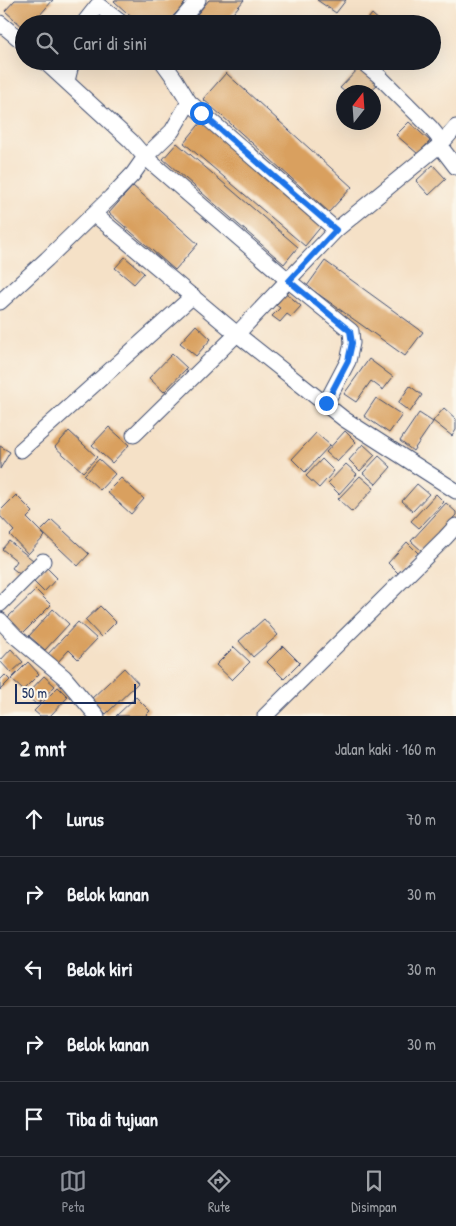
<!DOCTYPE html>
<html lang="id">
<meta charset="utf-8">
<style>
body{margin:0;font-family:"Patrick Hand",sans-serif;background:#242831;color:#f1f3f6}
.compass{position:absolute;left:336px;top:85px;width:45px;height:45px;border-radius:50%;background:#171b24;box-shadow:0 5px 20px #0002;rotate:17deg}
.scale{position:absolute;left:15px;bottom:12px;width:121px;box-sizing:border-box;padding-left:5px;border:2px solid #1b2f5e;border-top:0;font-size:14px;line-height:18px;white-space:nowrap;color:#1b2f5e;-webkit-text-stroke:4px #fbf7ec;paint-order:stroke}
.stop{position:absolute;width:15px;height:15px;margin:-11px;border:4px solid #1a73e8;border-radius:50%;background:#fff}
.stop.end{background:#1a73e8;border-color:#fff;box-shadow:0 1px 5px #0008}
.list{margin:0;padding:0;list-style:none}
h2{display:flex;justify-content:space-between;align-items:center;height:65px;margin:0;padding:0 20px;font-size:21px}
h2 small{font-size:16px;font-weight:400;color:#9ea1a6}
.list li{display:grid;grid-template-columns:32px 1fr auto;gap:15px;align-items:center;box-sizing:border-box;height:75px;padding:0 20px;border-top:1px solid #363941}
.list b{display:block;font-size:19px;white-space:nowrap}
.list em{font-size:16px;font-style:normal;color:#9ea1a6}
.icon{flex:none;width:28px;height:28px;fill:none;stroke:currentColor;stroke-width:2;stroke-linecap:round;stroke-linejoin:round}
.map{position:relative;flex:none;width:456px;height:716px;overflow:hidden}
.search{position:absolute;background:#171b24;box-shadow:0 5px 20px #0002;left:15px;right:15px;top:15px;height:55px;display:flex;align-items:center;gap:12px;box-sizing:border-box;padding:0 18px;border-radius:28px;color:#9ea1a6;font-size:19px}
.sheet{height:440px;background:#171b24}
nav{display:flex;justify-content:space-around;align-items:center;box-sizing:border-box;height:70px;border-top:1px solid #363941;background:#171b24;font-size:14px;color:#9ea1a6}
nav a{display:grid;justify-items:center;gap:2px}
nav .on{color:#8c9099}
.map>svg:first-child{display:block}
.building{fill:#d9a05f}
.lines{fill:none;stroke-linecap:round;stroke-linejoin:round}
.minor-casing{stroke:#3c4a6e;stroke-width:17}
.minor{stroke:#fff;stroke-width:15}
.route{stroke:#1a73e8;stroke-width:6}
</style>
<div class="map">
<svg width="456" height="716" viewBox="0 0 456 716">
<rect width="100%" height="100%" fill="#fbf7ec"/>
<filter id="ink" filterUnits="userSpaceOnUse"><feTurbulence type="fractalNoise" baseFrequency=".02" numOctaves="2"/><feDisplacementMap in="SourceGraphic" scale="10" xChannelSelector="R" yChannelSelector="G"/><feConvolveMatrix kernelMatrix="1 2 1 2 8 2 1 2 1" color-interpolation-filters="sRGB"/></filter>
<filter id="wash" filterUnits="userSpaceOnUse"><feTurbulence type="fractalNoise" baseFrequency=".0096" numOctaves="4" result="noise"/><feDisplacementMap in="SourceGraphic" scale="20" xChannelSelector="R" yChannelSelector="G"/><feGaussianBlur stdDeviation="1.12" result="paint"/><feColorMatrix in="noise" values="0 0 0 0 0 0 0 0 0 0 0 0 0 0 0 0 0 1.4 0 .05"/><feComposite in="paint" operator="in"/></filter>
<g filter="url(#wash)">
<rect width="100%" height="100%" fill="#f5e1c7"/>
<g id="blocks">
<!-- building -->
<g class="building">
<path d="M 15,0 L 53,0 L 32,24 L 24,24 L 24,28 L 5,11 Z"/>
<path d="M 115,0 L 188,0 L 166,24 L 139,24 L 114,1 Z"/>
<path d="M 209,0 L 244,0 L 224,24 L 189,24 Z"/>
<path d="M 317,0 L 346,0 L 336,13 Z"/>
<path d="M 372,14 L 383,24 L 364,24 Z"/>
<path d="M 360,67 L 378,84 L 369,92 L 345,92 L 340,88 Z"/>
<path d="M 226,73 L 352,187 L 329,212 L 203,99 Z"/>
<path d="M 202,121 L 323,224 L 305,246 L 184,143 Z"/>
<path d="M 409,122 L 430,141 L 418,154 L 396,135 Z"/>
<path d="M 177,143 L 298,247 L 284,264 L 163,159 Z"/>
<path d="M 433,165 L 446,179 L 429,195 L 416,181 Z"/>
<path d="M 133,186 L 198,244 L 175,270 L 109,213 Z"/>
<path d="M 125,257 L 144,273 L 134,284 L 115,268 Z"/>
<path d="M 325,261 L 423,332 L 405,356 L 307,286 Z"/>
<path d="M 286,293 L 301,306 L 291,317 L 287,314 L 280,322 L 272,316 L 280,308 L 276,305 Z"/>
<path d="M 196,325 L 211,339 L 196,356 L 180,343 Z"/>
<path d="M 172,354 L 187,368 L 164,392 L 149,378 Z"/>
<path d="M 369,359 L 393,377 L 383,390 L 371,381 L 356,402 L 344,394 Z"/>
<path d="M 410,386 L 422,395 L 410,412 L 398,403 Z"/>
<path d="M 376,398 L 402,415 L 389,433 L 364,416 Z"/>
<path d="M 444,408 L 456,419 L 456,430 L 452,436 L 433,421 Z"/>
<path d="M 419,413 L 433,422 L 413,451 L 400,441 Z"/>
<path d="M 109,427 L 129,445 L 112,463 L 92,445 Z"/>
<path d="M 69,431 L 97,457 L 83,472 L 55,447 Z"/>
<path d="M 345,431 L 356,442 L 337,462 L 326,452 Z"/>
<path d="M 316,433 L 330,445 L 305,472 L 292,459 Z"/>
<path d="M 363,444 L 375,455 L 360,471 L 349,460 Z"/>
<path d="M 0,446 L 10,452 L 0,469 Z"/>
<path d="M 379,456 L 391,467 L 376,484 L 363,473 Z"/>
<path d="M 99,459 L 115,474 L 100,490 L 84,475 Z"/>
<path d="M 322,459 L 334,471 L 319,488 L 306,476 Z"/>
<path d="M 346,464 L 357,474 L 339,494 L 328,483 Z"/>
<path d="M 360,476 L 374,488 L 352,512 L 338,499 Z"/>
<path d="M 121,478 L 144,499 L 131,514 L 107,492 Z"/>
<path d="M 417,484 L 429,494 L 413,511 L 402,501 Z"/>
<path d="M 436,494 L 444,502 L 419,528 L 411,521 Z"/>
<path d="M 16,495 L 33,512 L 27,518 L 45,536 L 28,554 L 10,535 L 14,531 L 0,516 L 0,511 Z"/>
<path d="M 446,503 L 456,512 L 456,515 L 422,551 L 411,541 Z"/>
<path d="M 52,520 L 89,554 L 78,566 L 41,531 Z"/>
<path d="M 9,541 L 33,560 L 21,575 L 12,568 L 17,561 L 2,549 Z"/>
<path d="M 407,542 L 419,554 L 400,575 L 388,563 Z"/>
<path d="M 46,567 L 57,578 L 44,592 L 33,581 Z"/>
<path d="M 36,590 L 51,605 L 22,634 L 7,618 Z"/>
<path d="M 100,606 L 116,622 L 101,637 L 85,620 Z"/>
<path d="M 53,609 L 69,624 L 45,650 L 29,636 Z"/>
<path d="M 264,619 L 278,635 L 253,657 L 239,641 Z"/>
<path d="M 78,622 L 97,639 L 78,659 L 69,650 L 56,664 L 47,655 Z"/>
<path d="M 283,646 L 300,663 L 284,679 L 267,662 Z"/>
<path d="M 234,647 L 250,662 L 232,680 L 216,665 Z"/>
<path d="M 11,649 L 23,662 L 11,673 L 0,661 Z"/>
<path d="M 28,662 L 39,674 L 23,690 L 11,679 Z"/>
<path d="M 124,668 L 138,683 L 106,714 L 91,699 Z"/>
<path d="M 5,675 L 10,680 L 0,690 L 0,680 Z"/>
<path d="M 44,676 L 55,686 L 37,705 L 26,695 Z"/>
<path d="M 58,687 L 68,697 L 50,716 L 40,716 L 34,711 Z"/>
<path d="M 136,697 L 150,711 L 145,716 L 116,716 Z"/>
</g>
</g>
</g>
<g filter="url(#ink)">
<use href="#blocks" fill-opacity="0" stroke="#3c4a6e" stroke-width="1"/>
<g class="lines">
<defs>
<g id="minor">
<path d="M 0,23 L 24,43"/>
<path d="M 83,24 L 98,5 L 123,24"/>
<path d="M 178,24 L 198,0"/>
<path d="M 162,61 L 175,79 L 189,102 L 172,131 L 145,157 L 289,281 L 351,331 L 352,343 L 348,361 L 326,403"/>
<path d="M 361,61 L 378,75 L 430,127 L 439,138 L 443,150 L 456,167"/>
<path d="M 67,81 L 72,61"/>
<path d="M 189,102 L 336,230"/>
<path d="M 94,214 L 237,334 L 344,419 L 456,491"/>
<path d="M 0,302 L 47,259 L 111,197 L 133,174 L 145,157 L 131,141 L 44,61"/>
<path d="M 134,435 L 237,334 L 336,230 L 441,144 L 456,127"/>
<path d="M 21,450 L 193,296"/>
<path d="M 0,604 L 43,561"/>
<path d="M 0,620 L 15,636 L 64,677 L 97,716"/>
<path d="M 265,716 L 445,538 L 456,526"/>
</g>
</defs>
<!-- minor casing -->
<use href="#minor" class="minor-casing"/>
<!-- minor -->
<use href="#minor" class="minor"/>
</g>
</g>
<g class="lines" filter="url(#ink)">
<!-- route -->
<path class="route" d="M 201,113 L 336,230 L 289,281 L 350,331 L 352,343 L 348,361 L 326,403"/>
</g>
</svg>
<svg class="compass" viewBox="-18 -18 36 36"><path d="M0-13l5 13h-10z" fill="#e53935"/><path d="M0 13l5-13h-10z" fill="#9ea1a6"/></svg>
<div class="scale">50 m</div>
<div class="stop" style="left:201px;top:113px"></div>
<div class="stop end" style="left:326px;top:403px"></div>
<div class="search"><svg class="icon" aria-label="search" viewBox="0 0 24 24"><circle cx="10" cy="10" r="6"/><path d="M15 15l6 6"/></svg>Cari di sini</div>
</div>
<section class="sheet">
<h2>2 mnt<small>Jalan kaki · 160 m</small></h2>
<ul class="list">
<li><svg class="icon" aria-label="ahead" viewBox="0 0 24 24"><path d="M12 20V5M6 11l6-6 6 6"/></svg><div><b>Lurus</b></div><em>70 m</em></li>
<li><svg class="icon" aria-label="right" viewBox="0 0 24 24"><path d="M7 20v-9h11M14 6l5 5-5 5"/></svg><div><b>Belok kanan</b></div><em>30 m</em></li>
<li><svg class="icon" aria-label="left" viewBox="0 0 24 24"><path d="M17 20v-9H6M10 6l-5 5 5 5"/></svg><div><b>Belok kiri</b></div><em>30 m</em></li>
<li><svg class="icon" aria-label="right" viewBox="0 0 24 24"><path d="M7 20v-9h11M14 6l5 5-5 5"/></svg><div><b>Belok kanan</b></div><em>30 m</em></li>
<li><svg class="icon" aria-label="arrive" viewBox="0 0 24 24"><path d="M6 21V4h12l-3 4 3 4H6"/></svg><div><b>Tiba di tujuan</b></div></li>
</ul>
</section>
<nav>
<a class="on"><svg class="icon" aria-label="map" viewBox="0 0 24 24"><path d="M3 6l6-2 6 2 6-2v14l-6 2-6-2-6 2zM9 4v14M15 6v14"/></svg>Peta</a>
<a><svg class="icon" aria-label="directions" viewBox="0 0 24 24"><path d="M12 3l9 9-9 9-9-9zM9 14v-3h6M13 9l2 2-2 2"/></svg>Rute</a>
<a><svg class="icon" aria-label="saved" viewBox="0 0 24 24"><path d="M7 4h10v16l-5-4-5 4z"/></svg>Disimpan</a>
</nav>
